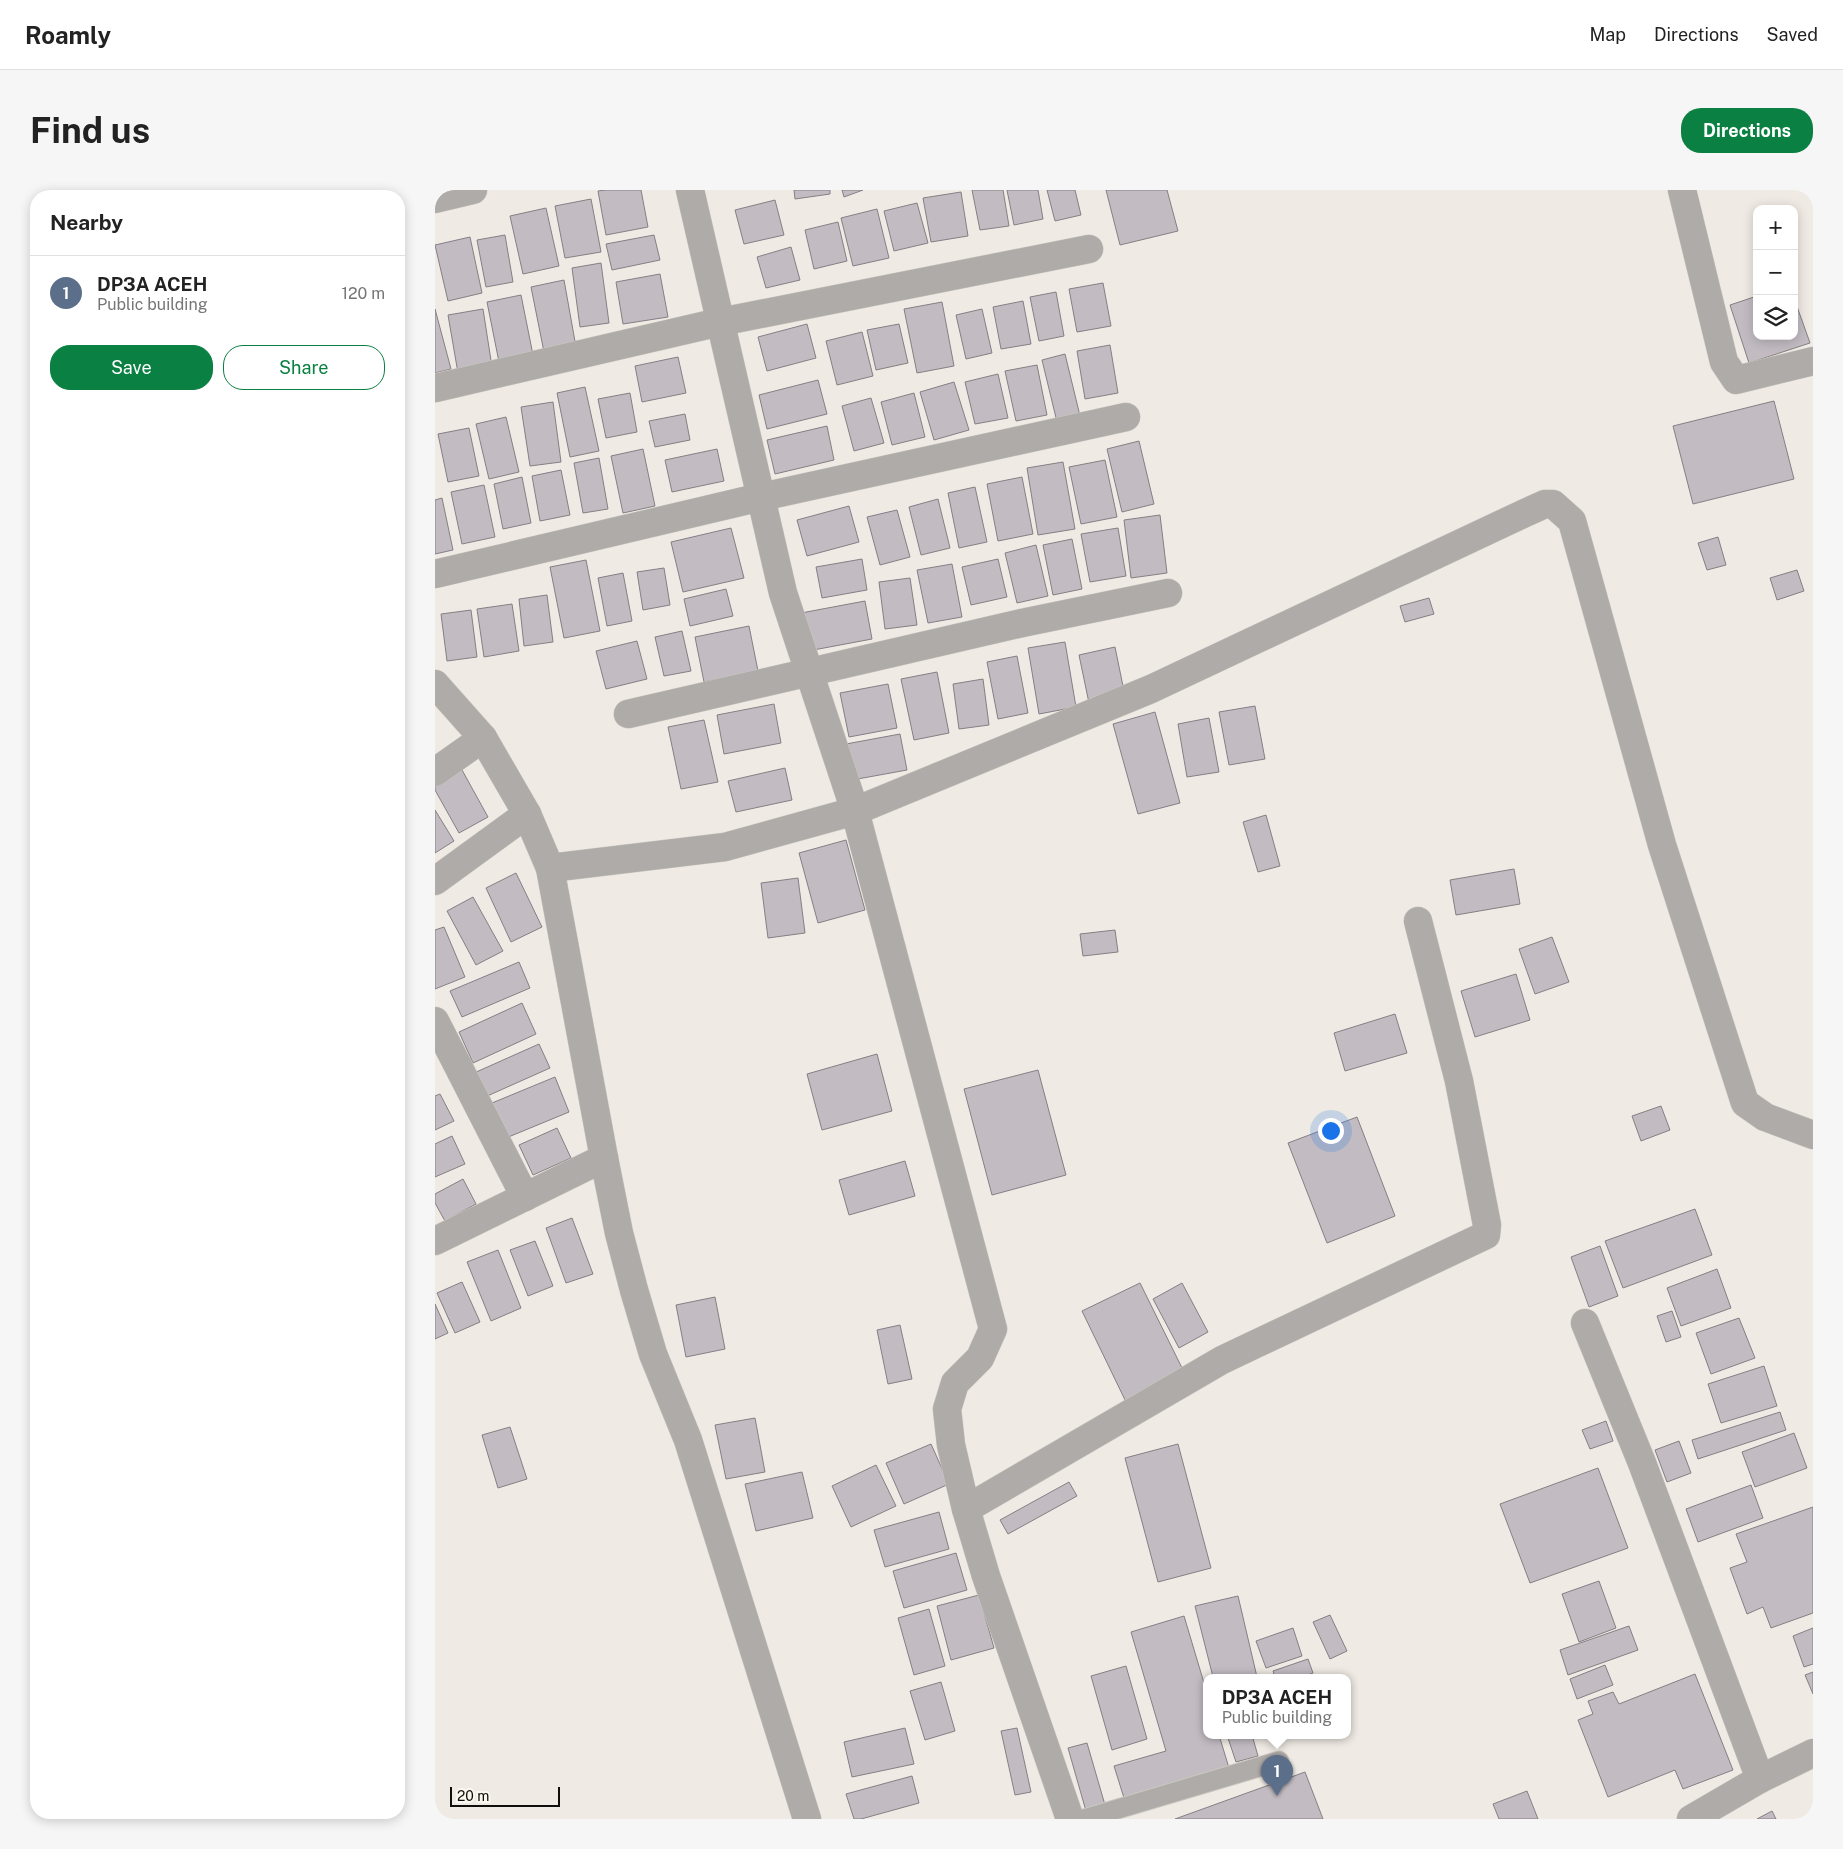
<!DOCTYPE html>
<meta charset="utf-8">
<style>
body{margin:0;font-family:"Public Sans",sans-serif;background:#f6f6f6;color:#222}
.controls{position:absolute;right:15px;top:15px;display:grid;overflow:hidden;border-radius:10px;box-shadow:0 2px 12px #0003}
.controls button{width:45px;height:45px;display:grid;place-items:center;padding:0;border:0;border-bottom:1px solid #e0e0e0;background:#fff;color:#222;font:25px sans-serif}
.scale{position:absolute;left:15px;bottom:12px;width:110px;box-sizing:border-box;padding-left:5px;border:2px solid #0f0e0b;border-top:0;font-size:14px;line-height:18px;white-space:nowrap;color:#0f0e0b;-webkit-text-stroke:4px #fcf8f1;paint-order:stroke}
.you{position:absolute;left:895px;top:940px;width:18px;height:18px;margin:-12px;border:4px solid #fff;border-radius:50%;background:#1a73e8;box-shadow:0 0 0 8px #1a73e833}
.badge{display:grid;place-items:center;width:32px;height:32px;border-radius:50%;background:#0b8043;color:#fff;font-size:16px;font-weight:700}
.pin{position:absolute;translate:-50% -41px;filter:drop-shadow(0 1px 2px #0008)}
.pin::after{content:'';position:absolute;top:26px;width:18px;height:15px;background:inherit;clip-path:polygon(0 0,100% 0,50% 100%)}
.popup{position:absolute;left:768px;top:1484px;width:148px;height:65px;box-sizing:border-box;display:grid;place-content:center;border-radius:10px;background:#fff;filter:drop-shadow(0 1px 4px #0005);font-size:16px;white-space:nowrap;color:#767676}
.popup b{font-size:19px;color:#222}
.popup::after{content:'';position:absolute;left:50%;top:100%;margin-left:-10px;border:10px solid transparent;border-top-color:#fff}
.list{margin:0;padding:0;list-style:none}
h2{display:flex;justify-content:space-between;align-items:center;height:65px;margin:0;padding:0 20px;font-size:21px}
h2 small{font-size:16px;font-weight:400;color:#767676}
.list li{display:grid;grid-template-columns:32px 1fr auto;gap:15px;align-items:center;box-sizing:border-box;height:75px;padding:0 20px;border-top:1px solid #e0e0e0}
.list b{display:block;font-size:19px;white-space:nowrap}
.list p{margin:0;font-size:16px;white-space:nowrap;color:#767676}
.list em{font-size:16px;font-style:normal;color:#767676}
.actions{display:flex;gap:10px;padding:15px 20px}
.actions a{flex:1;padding:11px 0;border:1px solid #0b8043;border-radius:20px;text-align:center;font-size:18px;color:#0b8043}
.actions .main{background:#0b8043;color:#fff}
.icon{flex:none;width:28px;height:28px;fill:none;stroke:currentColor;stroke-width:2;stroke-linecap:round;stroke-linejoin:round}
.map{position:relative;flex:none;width:1378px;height:1629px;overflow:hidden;border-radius:20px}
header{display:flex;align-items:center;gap:30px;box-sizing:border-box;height:70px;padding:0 25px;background:#fff;border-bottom:1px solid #e0e0e0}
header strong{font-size:24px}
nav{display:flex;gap:28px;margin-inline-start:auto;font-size:18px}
.intro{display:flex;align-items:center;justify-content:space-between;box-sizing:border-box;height:120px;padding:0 30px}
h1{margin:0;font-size:35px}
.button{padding:12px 22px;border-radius:20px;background:#0b8043;color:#fff;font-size:18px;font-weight:700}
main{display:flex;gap:30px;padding:0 30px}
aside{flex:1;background:#fff;border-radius:20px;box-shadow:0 2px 12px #0003}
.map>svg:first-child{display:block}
.building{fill:#c2bcc2;stroke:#857f85}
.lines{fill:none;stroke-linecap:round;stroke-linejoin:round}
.lane-casing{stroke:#cbc7c0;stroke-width:21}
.street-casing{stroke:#cbc7c0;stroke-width:29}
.lane{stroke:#aeaba8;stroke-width:19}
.street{stroke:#aeaba8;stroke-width:28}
</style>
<header>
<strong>Roamly</strong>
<nav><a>Map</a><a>Directions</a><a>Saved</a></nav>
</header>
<div class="intro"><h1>Find us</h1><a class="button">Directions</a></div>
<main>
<aside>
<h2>Nearby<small></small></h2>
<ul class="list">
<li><span class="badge" style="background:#5c6f8a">1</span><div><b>DP3A ACEH</b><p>Public building</p></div><em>120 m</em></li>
</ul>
<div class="actions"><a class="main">Save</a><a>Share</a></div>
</aside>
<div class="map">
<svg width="1378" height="1629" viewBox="0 0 1378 1629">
<rect width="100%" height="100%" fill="#efeae3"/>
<!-- building -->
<g class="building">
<path d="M 171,0 L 206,0 L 213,37 L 171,45 L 163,1 Z"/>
<path d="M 359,0 L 395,0 L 395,4 L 360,9 Z"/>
<path d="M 407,0 L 428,0 L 409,7 Z"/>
<path d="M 537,0 L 568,0 L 574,36 L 545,40 Z"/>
<path d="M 572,0 L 603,0 L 608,29 L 579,35 Z"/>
<path d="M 612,0 L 640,0 L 646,25 L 620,31 Z"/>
<path d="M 671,0 L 732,0 L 743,41 L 685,55 Z"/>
<path d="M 526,2 L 533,46 L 496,52 L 488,8 Z"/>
<path d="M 156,9 L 166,62 L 130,68 L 120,16 Z"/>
<path d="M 340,10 L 349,45 L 309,54 L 300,20 Z"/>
<path d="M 482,13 L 493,53 L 459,61 L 449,21 Z"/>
<path d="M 111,18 L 124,76 L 88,84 L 75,26 Z"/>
<path d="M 442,19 L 454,68 L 418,76 L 406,28 Z"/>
<path d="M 403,32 L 412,71 L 379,79 L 370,40 Z"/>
<path d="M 70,45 L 78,92 L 51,97 L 42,50 Z"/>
<path d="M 219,45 L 225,70 L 177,80 L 171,54 Z"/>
<path d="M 35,47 L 47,103 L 13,111 L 0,55 Z"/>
<path d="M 356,57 L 365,90 L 331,98 L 322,67 Z"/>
<path d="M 166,73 L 174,133 L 145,137 L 137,78 Z"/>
<path d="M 225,84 L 233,127 L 188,134 L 181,92 Z"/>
<path d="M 129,90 L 141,157 L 109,162 L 96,97 Z"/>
<path d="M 668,93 L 676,136 L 642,142 L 634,99 Z"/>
<path d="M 621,102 L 629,146 L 604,151 L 595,107 Z"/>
<path d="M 86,105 L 98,165 L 64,172 L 52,112 Z"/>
<path d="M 1322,106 L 1322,146 L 1359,146 L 1359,108 L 1375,153 L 1314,173 L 1295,115 Z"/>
<path d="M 588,111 L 596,154 L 566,159 L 558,117 Z"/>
<path d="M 507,112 L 519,176 L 482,183 L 469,119 Z"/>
<path d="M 0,119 L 16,179 L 0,183 Z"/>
<path d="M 48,119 L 57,177 L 23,183 L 13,125 Z"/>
<path d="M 547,119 L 557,163 L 531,169 L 521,125 Z"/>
<path d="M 372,134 L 381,168 L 332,181 L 323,147 Z"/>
<path d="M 464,134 L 473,173 L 441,180 L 432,140 Z"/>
<path d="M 427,142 L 438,186 L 402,195 L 391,151 Z"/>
<path d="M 675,155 L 683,203 L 650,209 L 642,161 Z"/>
<path d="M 630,164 L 646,230 L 623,236 L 607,170 Z"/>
<path d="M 243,167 L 251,203 L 207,212 L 200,176 Z"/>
<path d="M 602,175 L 612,225 L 581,231 L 570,181 Z"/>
<path d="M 563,184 L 573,228 L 540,234 L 530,192 Z"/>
<path d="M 383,190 L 392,224 L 332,239 L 324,205 Z"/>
<path d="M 519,192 L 534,240 L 499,250 L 485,202 Z"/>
<path d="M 150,197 L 164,261 L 135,267 L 122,203 Z"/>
<path d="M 195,203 L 202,242 L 171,248 L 163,209 Z"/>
<path d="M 479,203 L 490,247 L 457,255 L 446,212 Z"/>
<path d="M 436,208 L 449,253 L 419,261 L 407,216 Z"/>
<path d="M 1339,211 L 1359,289 L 1258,314 L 1238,236 Z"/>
<path d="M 118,212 L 126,272 L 95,276 L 86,217 Z"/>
<path d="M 250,224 L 255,250 L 220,257 L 214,231 Z"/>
<path d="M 71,227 L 84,282 L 54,289 L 41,234 Z"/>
<path d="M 392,236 L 399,270 L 340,284 L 332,250 Z"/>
<path d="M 34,238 L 44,286 L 13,292 L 3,244 Z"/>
<path d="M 704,251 L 719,314 L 687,322 L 672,259 Z"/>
<path d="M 208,259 L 220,316 L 188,323 L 176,266 Z"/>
<path d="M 282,259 L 289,291 L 237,302 L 230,270 Z"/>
<path d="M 164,268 L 173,319 L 148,323 L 139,273 Z"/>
<path d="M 670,270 L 682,327 L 646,334 L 634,277 Z"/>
<path d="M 628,272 L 640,339 L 603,345 L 592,278 Z"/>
<path d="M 126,280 L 135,325 L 105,331 L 97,286 Z"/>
<path d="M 87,287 L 96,333 L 68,339 L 59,294 Z"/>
<path d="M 587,287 L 598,344 L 563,351 L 552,294 Z"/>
<path d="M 49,295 L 60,347 L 27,354 L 16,302 Z"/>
<path d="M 540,297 L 552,352 L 524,358 L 513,303 Z"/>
<path d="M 7,308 L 18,360 L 0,364 L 0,310 Z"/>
<path d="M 503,309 L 515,358 L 486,365 L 474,317 Z"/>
<path d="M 414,316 L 424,352 L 372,366 L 362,330 Z"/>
<path d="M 462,320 L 475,367 L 445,375 L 432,327 Z"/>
<path d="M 725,325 L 732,383 L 696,388 L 689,330 Z"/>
<path d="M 296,338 L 309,388 L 248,402 L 236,352 Z"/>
<path d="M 683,338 L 691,386 L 655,392 L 646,344 Z"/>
<path d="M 1283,347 L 1291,375 L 1272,380 L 1263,353 Z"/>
<path d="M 637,349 L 647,399 L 618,405 L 608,355 Z"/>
<path d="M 601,355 L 613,406 L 582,413 L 570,363 Z"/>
<path d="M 427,369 L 432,400 L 387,408 L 381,377 Z"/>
<path d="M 563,369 L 572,407 L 536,415 L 527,377 Z"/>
<path d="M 151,370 L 165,441 L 129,448 L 115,377 Z"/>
<path d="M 517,374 L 527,427 L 493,433 L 482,380 Z"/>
<path d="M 229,378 L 235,415 L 208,420 L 202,382 Z"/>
<path d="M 1362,380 L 1369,401 L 1342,410 L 1335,388 Z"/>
<path d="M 188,383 L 197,431 L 172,436 L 163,388 Z"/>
<path d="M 475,388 L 482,435 L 450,439 L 444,392 Z"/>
<path d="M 291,399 L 298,426 L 255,436 L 249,409 Z"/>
<path d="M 112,405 L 118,452 L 89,456 L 84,409 Z"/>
<path d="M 994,408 L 999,424 L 970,432 L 965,416 Z"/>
<path d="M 430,411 L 437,449 L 373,461 L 366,423 Z"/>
<path d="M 77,414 L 84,461 L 49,467 L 42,419 Z"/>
<path d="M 36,420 L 42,467 L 12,471 L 6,424 Z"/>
<path d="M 314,436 L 323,481 L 269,492 L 260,447 Z"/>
<path d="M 247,441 L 256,481 L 229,486 L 220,447 Z"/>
<path d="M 202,451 L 212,489 L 171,499 L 161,461 Z"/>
<path d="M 630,452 L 641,517 L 604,524 L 593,458 Z"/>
<path d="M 680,457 L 690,506 L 654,513 L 644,465 Z"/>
<path d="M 582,466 L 593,523 L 563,529 L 552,472 Z"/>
<path d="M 502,482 L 514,543 L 479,550 L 466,489 Z"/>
<path d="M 548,489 L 554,535 L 524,539 L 518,494 Z"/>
<path d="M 453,494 L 462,538 L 414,547 L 405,503 Z"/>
<path d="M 339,514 L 346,553 L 289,564 L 282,525 Z"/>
<path d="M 820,516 L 830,569 L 794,575 L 784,522 Z"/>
<path d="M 720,522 L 745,613 L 703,624 L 678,534 Z"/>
<path d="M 774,528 L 784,582 L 752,587 L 743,534 Z"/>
<path d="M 269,530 L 283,592 L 246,599 L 233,537 Z"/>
<path d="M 465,544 L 472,580 L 417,590 L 411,554 Z"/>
<path d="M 350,578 L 357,610 L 301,622 L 293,591 Z"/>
<path d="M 27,580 L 53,627 L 24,643 L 0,600 L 0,595 Z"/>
<path d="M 0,620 L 19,651 L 0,663 Z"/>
<path d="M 831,625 L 845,676 L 823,682 L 808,632 Z"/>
<path d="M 411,650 L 430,720 L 383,733 L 364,663 Z"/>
<path d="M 1079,679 L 1085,714 L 1021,725 L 1015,690 Z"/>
<path d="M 81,683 L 107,737 L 76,752 L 51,698 Z"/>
<path d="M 363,688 L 370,743 L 333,748 L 326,693 Z"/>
<path d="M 38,707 L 68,761 L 41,775 L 12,721 Z"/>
<path d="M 9,737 L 30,787 L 0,799 L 0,740 Z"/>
<path d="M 680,740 L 683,762 L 648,766 L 645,744 Z"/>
<path d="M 1117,747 L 1134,792 L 1100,804 L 1084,759 Z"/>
<path d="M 84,772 L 95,798 L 27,827 L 15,801 Z"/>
<path d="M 1081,784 L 1095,830 L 1040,847 L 1026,801 Z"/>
<path d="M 87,813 L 101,844 L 38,873 L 24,842 Z"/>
<path d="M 960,824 L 972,863 L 910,881 L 899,843 Z"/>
<path d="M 104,854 L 115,878 L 50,907 L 39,883 Z"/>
<path d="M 442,864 L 457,921 L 387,940 L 372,884 Z"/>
<path d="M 603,880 L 631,985 L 557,1005 L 529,899 Z"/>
<path d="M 120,887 L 134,922 L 71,948 L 57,913 Z"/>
<path d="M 5,904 L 19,931 L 0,940 L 0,906 Z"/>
<path d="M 1226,916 L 1235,940 L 1206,951 L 1197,926 Z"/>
<path d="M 922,927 L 960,1026 L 892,1053 L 853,953 Z"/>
<path d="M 122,938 L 136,968 L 98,985 L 84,955 Z"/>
<path d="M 17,946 L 30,974 L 0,987 L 0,954 Z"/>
<path d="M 470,971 L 480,1006 L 414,1025 L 404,990 Z"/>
<path d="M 28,989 L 41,1014 L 10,1031 L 0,1013 L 0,1004 Z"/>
<path d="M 1260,1019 L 1277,1065 L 1188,1098 L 1170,1051 Z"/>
<path d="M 137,1028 L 158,1084 L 131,1093 L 111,1038 Z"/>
<path d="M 100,1051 L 118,1096 L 93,1106 L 75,1060 Z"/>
<path d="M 1165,1056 L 1183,1106 L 1154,1117 L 1136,1067 Z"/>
<path d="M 63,1060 L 86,1118 L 56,1131 L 32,1072 Z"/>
<path d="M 1282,1079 L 1296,1118 L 1246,1136 L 1232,1098 Z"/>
<path d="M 27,1092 L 45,1132 L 20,1143 L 2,1103 Z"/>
<path d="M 705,1093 L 751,1186 L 692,1214 L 647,1121 Z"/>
<path d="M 747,1093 L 773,1142 L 744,1158 L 718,1109 Z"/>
<path d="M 280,1107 L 290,1159 L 251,1167 L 241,1115 Z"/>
<path d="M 0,1114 L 13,1143 L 0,1149 Z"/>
<path d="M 1237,1121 L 1246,1147 L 1231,1152 L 1222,1126 Z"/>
<path d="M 1304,1128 L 1320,1168 L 1276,1184 L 1261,1143 Z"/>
<path d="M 465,1135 L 477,1189 L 453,1194 L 442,1140 Z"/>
<path d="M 1329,1176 L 1342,1216 L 1286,1233 L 1273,1194 Z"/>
<path d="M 1345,1222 L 1351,1240 L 1263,1269 L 1257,1250 Z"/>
<path d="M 320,1228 L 330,1282 L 291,1289 L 280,1235 Z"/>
<path d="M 1171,1231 L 1178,1251 L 1155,1259 L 1147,1240 Z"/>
<path d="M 75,1237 L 92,1289 L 63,1298 L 47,1245 Z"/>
<path d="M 1359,1243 L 1372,1278 L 1320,1297 L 1307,1262 Z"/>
<path d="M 1244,1251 L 1256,1283 L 1232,1292 L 1220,1260 Z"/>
<path d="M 496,1254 L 514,1294 L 469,1314 L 451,1273 Z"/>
<path d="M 743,1254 L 776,1378 L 723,1392 L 690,1268 Z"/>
<path d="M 441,1275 L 461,1316 L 416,1337 L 397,1296 Z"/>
<path d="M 1163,1278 L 1193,1358 L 1095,1393 L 1065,1314 Z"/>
<path d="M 367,1282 L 378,1328 L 321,1341 L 310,1294 Z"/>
<path d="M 634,1292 L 642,1306 L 573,1344 L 565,1330 Z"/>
<path d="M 1316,1295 L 1328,1328 L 1263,1352 L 1251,1319 Z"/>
<path d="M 1378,1317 L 1378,1423 L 1336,1438 L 1328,1417 L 1312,1424 L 1295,1378 L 1312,1372 L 1301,1344 Z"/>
<path d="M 504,1322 L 514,1359 L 450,1377 L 439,1340 Z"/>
<path d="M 521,1363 L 532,1400 L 469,1418 L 458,1381 Z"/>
<path d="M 1164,1391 L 1181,1438 L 1144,1452 L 1127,1404 Z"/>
<path d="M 544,1405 L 559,1458 L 516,1470 L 502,1416 Z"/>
<path d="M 803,1406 L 822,1487 L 778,1487 L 760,1416 Z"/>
<path d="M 494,1419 L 510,1476 L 479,1485 L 463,1428 Z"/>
<path d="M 895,1425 L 912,1461 L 895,1469 L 878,1432 Z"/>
<path d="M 749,1426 L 772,1503 L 772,1545 L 784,1545 L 794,1578 L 689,1608 L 679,1576 L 731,1561 L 696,1442 Z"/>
<path d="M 1194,1436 L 1203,1460 L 1133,1485 L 1125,1460 Z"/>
<path d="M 858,1438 L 867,1466 L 831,1478 L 821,1451 Z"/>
<path d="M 1378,1438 L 1378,1474 L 1369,1477 L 1358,1446 Z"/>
<path d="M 873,1469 L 878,1483 L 868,1487 L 840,1487 L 838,1481 Z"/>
<path d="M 1170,1475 L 1178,1495 L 1142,1509 L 1135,1489 Z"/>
<path d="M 691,1476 L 712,1549 L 677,1560 L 656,1486 Z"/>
<path d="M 1378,1482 L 1378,1504 L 1370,1485 Z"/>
<path d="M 1260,1484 L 1298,1580 L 1248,1599 L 1240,1580 L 1173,1607 L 1143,1530 L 1158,1524 L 1153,1511 L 1178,1502 L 1184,1514 Z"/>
<path d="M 506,1492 L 520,1541 L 490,1550 L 475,1501 Z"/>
<path d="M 470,1538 L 479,1574 L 417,1587 L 409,1552 Z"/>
<path d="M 582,1538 L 596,1602 L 580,1605 L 566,1541 Z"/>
<path d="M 792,1545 L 817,1545 L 823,1566 L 801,1572 Z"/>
<path d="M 652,1553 L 670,1615 L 651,1621 L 633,1558 Z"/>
<path d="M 870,1582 L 888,1629 L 740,1629 Z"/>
<path d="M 477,1586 L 484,1613 L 426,1629 L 419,1629 L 411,1604 Z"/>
<path d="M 1092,1601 L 1103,1629 L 1064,1629 L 1058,1614 Z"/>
<path d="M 1337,1621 L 1341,1629 L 1322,1629 Z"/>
</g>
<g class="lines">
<defs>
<path id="lane" d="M 649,1629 L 844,1571"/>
<g id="street">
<path d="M 255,0 L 348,403 L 420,621 L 558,1139 L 545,1168 L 520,1193 L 512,1219 L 516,1255 L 531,1319 L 551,1386 L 635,1629"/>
<path d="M 1247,0 L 1289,172 L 1301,190 L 1378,171"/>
<path d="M 0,9 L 38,0"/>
<path d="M 0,198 L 285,132 L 654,59"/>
<path d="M 0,384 L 326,307 L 691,227"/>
<path d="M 0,494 L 48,548 L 92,624 L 115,678 L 169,968 L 184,1043 L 199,1100 L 218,1164 L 253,1250 L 372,1629"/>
<path d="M 193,524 L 587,433 L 733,403"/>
<path d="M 0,582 L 48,548"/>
<path d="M 115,678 L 290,657 L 420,621 L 716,499 L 1090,323 L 1110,314 L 1118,314 L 1137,331 L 1227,655 L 1310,913 L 1330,927 L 1378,945"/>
<path d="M 0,691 L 92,624"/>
<path d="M 0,831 L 90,1007"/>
<path d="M 0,1051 L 169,968"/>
<path d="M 1150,1133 L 1207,1273 L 1325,1589"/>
<path d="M 531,1319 L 787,1170 L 1051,1045 L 1052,1035 L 1024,891 L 983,731"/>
<path d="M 1256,1629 L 1325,1589 L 1378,1563"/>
</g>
</defs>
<!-- lane casing -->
<use href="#lane" class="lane-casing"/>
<!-- street casing -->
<use href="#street" class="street-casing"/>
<!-- lane -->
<use href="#lane" class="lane"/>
<!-- street -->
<use href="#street" class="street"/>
</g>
</svg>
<div class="controls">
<button>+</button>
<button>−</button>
<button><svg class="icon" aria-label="layers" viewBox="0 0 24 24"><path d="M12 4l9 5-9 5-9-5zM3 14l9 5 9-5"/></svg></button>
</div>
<div class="scale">20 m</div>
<div class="you"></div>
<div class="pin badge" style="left:842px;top:1606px;background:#5c6f8a">1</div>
<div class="popup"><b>DP3A ACEH</b>Public building</div>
</div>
</main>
